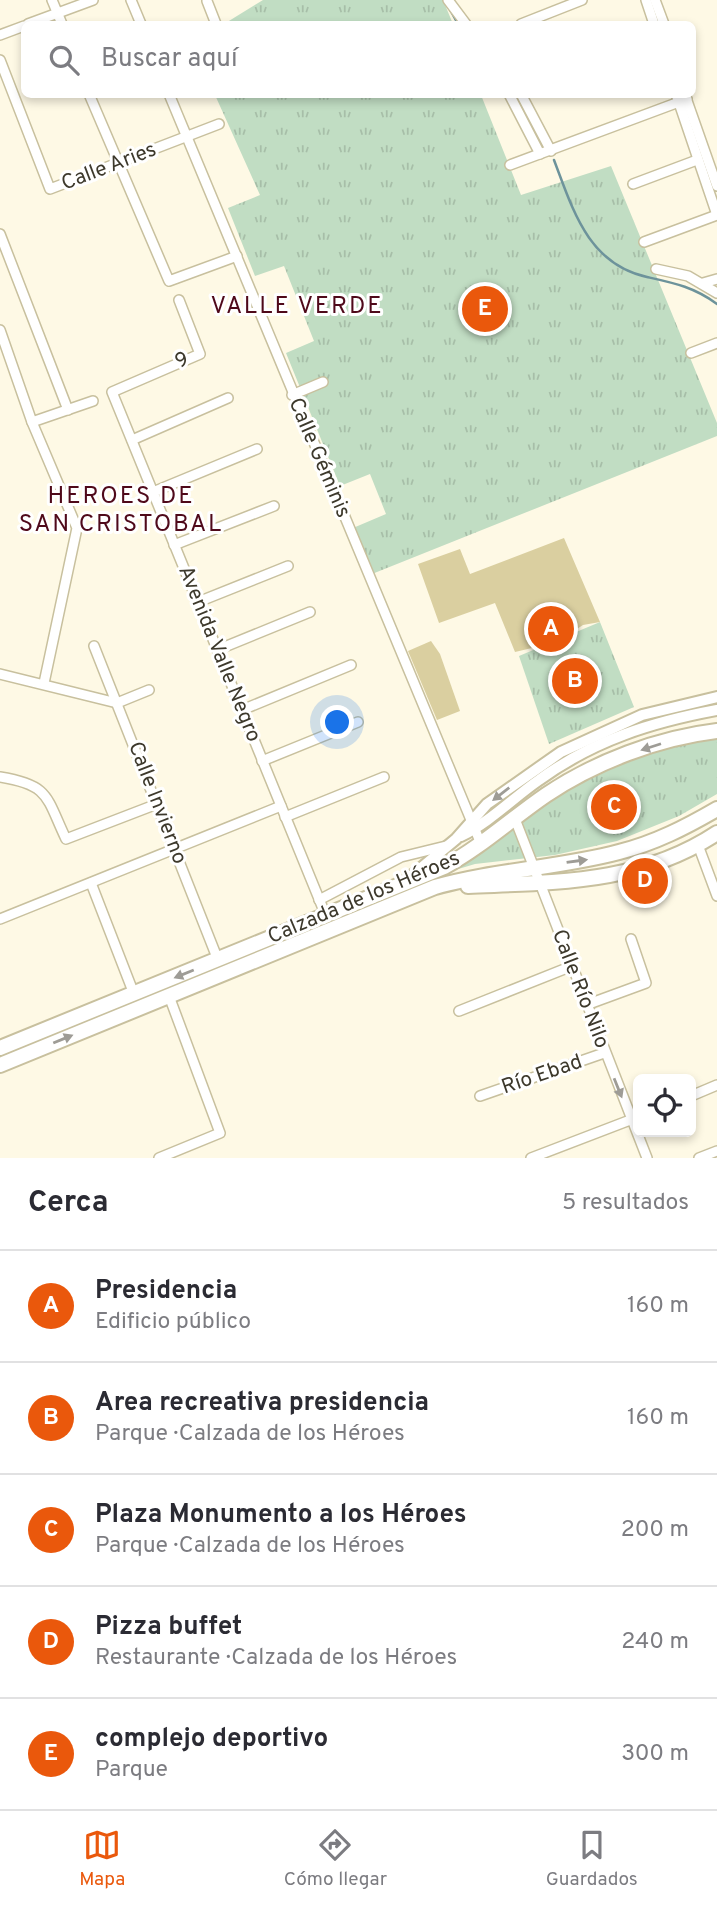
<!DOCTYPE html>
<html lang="es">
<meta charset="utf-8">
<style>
body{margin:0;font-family:Overpass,sans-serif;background:#f2f2f3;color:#2b2b33}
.controls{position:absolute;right:21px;bottom:21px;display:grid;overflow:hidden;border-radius:10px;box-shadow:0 4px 10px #0003}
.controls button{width:63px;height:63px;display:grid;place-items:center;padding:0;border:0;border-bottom:2px solid #e1e1e2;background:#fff;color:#2b2b33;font:35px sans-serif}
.you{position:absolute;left:338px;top:723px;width:24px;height:24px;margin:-18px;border:5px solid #fff;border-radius:50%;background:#1a73e8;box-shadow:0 0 0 10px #1a73e833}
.badge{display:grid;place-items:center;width:46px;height:46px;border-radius:50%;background:#ea580c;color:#fff;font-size:23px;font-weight:700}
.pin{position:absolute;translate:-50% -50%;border:4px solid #fff;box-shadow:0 2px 7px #0006}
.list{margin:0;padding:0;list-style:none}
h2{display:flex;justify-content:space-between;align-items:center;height:91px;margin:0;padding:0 28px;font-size:30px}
h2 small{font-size:23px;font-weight:400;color:#7c7c81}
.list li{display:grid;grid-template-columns:46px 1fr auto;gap:21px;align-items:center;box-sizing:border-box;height:112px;padding:0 28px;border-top:2px solid #e1e1e2}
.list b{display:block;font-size:26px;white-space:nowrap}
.list p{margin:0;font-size:23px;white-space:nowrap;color:#7c7c81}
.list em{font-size:23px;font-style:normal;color:#7c7c81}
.icon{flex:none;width:38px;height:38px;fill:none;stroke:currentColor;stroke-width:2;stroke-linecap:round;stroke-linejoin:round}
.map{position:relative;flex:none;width:717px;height:1158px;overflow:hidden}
.search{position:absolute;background:#fff;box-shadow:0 4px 10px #0003;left:21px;right:21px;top:21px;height:77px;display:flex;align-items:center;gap:18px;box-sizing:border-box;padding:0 24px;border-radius:10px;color:#7c7c81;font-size:26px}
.sheet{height:651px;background:#fff}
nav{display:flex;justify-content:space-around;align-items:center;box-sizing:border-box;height:98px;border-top:2px solid #e1e1e2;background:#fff;font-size:19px;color:#7c7c81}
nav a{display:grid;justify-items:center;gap:4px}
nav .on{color:#ea580c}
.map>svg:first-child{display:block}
.park{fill:url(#park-tufts)}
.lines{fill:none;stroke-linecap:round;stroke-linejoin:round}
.stream{stroke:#6d939b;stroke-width:2.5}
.building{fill:#dacfa0}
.minor-casing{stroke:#c8c09e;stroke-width:12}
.tertiary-casing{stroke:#c8c09e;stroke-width:14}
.primary-casing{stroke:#c8c09e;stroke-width:18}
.minor{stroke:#fff;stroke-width:9}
.tertiary{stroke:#fff;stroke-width:10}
.primary{stroke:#fff;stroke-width:14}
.oneway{fill:#9e9c96}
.labels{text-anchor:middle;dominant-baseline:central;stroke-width:6;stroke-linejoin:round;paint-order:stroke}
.street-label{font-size:21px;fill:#3d392c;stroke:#fff}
.quarter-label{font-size:24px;letter-spacing:2px;fill:#4f091a;stroke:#fff}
</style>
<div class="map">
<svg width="717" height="1158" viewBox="0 0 717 1158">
<defs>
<pattern id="park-tufts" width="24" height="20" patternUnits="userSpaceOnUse" patternTransform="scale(1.75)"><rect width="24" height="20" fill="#c1ddc3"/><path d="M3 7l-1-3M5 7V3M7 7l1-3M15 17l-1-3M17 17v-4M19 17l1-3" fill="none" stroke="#a7bea8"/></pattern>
</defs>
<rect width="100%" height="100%" fill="#fef9e5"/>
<!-- park -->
<g class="park">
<path d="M 263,0 L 443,0 L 453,24 L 224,24 Z"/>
<path d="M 215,95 L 481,95 L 521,195 L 611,166 L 717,423 L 717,436 L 372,574 L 353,528 L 386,514 L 370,474 L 340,486 L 286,353 L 314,341 L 284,266 L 255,276 L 228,208 L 260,195 Z"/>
<path d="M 600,622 L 634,707 L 549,744 L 519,656 Z"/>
<path d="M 717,733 L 717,794 L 679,816 L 617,841 L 555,855 L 475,864 L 425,879 L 547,798 L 612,763 Z"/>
</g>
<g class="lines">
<!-- stream -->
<g class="stream">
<path d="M 448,6 L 458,24"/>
<path d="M 554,160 C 573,210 588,264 647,277 C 674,283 694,287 717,304"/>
</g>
</g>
<!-- building -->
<g class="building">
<path d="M 564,538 L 600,622 L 583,625 L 557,642 L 515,652 L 495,603 L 439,623 L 418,564 L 460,549 L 470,574 Z"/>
<path d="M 431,641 L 440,654 L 460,711 L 437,720 L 408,651 Z"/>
</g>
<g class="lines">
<defs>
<g id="minor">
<path d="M 52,0 L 62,24"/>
<path d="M 131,0 L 141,24"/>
<path d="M 448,0 L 466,24"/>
<path d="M 646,0 L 654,24"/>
<path d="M 655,0 L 664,24"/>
<path d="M 207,1 L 216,24"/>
<path d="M 28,24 L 93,0"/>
<path d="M 521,24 L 582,0"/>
<path d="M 0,35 L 24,26"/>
<path d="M 0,60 L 50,189 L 219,124"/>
<path d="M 89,94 L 169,281 L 237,256"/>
<path d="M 169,94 L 481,844"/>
<path d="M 509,94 L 540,154"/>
<path d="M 521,94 L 551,151"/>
<path d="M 676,94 L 717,215"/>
<path d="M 685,95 L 717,186"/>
<path d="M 510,165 L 687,99"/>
<path d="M 633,184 L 697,160"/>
<path d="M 0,234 L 68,410"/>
<path d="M 644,242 L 717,215"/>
<path d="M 656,269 L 688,276 L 717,293"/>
<path d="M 703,283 L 717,279"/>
<path d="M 179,300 L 200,354 L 112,392 L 326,916"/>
<path d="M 0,330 L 32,422 L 77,528 L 44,683"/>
<path d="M 691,353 L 717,343"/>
<path d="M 292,395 L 323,382"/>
<path d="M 32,422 L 93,401"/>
<path d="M 132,440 L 228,398"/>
<path d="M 153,492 L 257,449"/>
<path d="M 174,545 L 274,506"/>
<path d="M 198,602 L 288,566"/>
<path d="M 94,646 L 218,960"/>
<path d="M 217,650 L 310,612"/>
<path d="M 0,674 L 117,703 L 149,690"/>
<path d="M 242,710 L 351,665"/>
<path d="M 262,761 L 358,722"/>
<path d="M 0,777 C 50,785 46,797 66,839 L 157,804"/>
<path d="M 285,817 L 384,777"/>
<path d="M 515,819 L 647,1158"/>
<path d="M 698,845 L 717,896"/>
<path d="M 91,883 L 134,994"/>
<path d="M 319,900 L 401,857 L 446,846"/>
<path d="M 0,919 L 281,806"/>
<path d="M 586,1005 L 646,983 L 631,939"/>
<path d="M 459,1011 L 572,966"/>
<path d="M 480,1096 L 604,1053"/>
<path d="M 691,1096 L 717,1085"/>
<path d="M 159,1158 L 220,1133 L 169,996"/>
<path d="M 531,1158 L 638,1117"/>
<path d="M 699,1158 L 717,1151"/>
</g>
<g id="tertiary">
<path d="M 461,836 C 490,822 513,798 539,780 C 594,740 652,722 717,710"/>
<path d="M 409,878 L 456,839 L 487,804 L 561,752 L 642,715 L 717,697"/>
</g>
<g id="primary">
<path d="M 468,886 C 556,882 640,884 717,833"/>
<path d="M 0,1048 L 444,867 C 481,847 511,819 546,795 C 595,762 658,738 717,731"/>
<path d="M 0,1065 L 435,887 C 495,870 559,868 619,852 C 655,843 686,827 717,809"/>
</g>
</defs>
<!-- minor casing -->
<use href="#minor" class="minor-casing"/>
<!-- tertiary casing -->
<use href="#tertiary" class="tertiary-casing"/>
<!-- primary casing -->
<use href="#primary" class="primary-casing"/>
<!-- minor -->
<use href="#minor" class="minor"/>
<!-- tertiary -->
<use href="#tertiary" class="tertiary"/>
<!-- primary -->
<use href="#primary" class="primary"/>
</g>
<!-- one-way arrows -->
<defs><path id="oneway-solid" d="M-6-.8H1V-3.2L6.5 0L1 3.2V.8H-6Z" transform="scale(1.75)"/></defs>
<g class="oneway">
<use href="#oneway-solid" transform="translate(651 747) rotate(162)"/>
<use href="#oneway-solid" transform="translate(501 794) rotate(142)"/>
<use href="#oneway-solid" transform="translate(577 861) rotate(-8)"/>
<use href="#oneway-solid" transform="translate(184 974) rotate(158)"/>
<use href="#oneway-solid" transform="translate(63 1039) rotate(-22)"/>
<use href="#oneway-solid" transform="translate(618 1088) rotate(68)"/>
</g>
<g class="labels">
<!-- street labels -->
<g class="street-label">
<text transform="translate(109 167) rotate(-21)">Calle Aries</text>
<text transform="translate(182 361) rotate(-23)">9</text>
<text transform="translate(319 458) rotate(67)">Calle Géminis</text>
<text transform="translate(219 654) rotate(68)">Avenida Valle Negro</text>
<text transform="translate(157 803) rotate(69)">Calle Invierno</text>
<text transform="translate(364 898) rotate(-23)">Calzada de los Héroes</text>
<text transform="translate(580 989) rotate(69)">Calle Río Nilo</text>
<text transform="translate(542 1075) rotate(-19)">Río Ebad</text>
</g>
<!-- quarter labels -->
<g class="quarter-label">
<text x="297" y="307">VALLE VERDE</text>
<text x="121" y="497">HEROES DE<tspan x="121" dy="28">SAN CRISTOBAL</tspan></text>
</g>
</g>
</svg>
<div class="controls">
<button><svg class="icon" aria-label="locate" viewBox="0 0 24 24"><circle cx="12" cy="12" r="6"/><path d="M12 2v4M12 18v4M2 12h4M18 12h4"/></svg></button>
</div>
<div class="you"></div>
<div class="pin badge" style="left:551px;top:629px">A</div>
<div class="pin badge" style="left:575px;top:681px">B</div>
<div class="pin badge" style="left:614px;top:807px">C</div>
<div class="pin badge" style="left:645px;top:881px">D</div>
<div class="pin badge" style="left:485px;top:309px">E</div>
<div class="search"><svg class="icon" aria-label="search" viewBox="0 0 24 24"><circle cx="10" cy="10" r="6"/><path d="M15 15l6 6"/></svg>Buscar aquí</div>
</div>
<section class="sheet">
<h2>Cerca<small>5 resultados</small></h2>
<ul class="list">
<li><span class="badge">A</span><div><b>Presidencia</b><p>Edificio público</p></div><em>160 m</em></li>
<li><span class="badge">B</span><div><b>Area recreativa presidencia</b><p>Parque · Calzada de los Héroes</p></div><em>160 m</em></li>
<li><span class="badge">C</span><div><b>Plaza Monumento a los Héroes</b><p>Parque · Calzada de los Héroes</p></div><em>200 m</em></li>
<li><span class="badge">D</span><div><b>Pizza buffet</b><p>Restaurante · Calzada de los Héroes</p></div><em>240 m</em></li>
<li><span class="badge">E</span><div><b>complejo deportivo</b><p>Parque</p></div><em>300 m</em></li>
</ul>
</section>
<nav>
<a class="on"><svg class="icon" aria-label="map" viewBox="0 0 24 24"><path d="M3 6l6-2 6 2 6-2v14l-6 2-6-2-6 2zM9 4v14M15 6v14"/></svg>Mapa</a>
<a><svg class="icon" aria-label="directions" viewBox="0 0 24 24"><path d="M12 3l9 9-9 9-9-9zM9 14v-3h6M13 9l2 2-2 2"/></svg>Cómo llegar</a>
<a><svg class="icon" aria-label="saved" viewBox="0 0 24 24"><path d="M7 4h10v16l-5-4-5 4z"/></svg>Guardados</a>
</nav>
